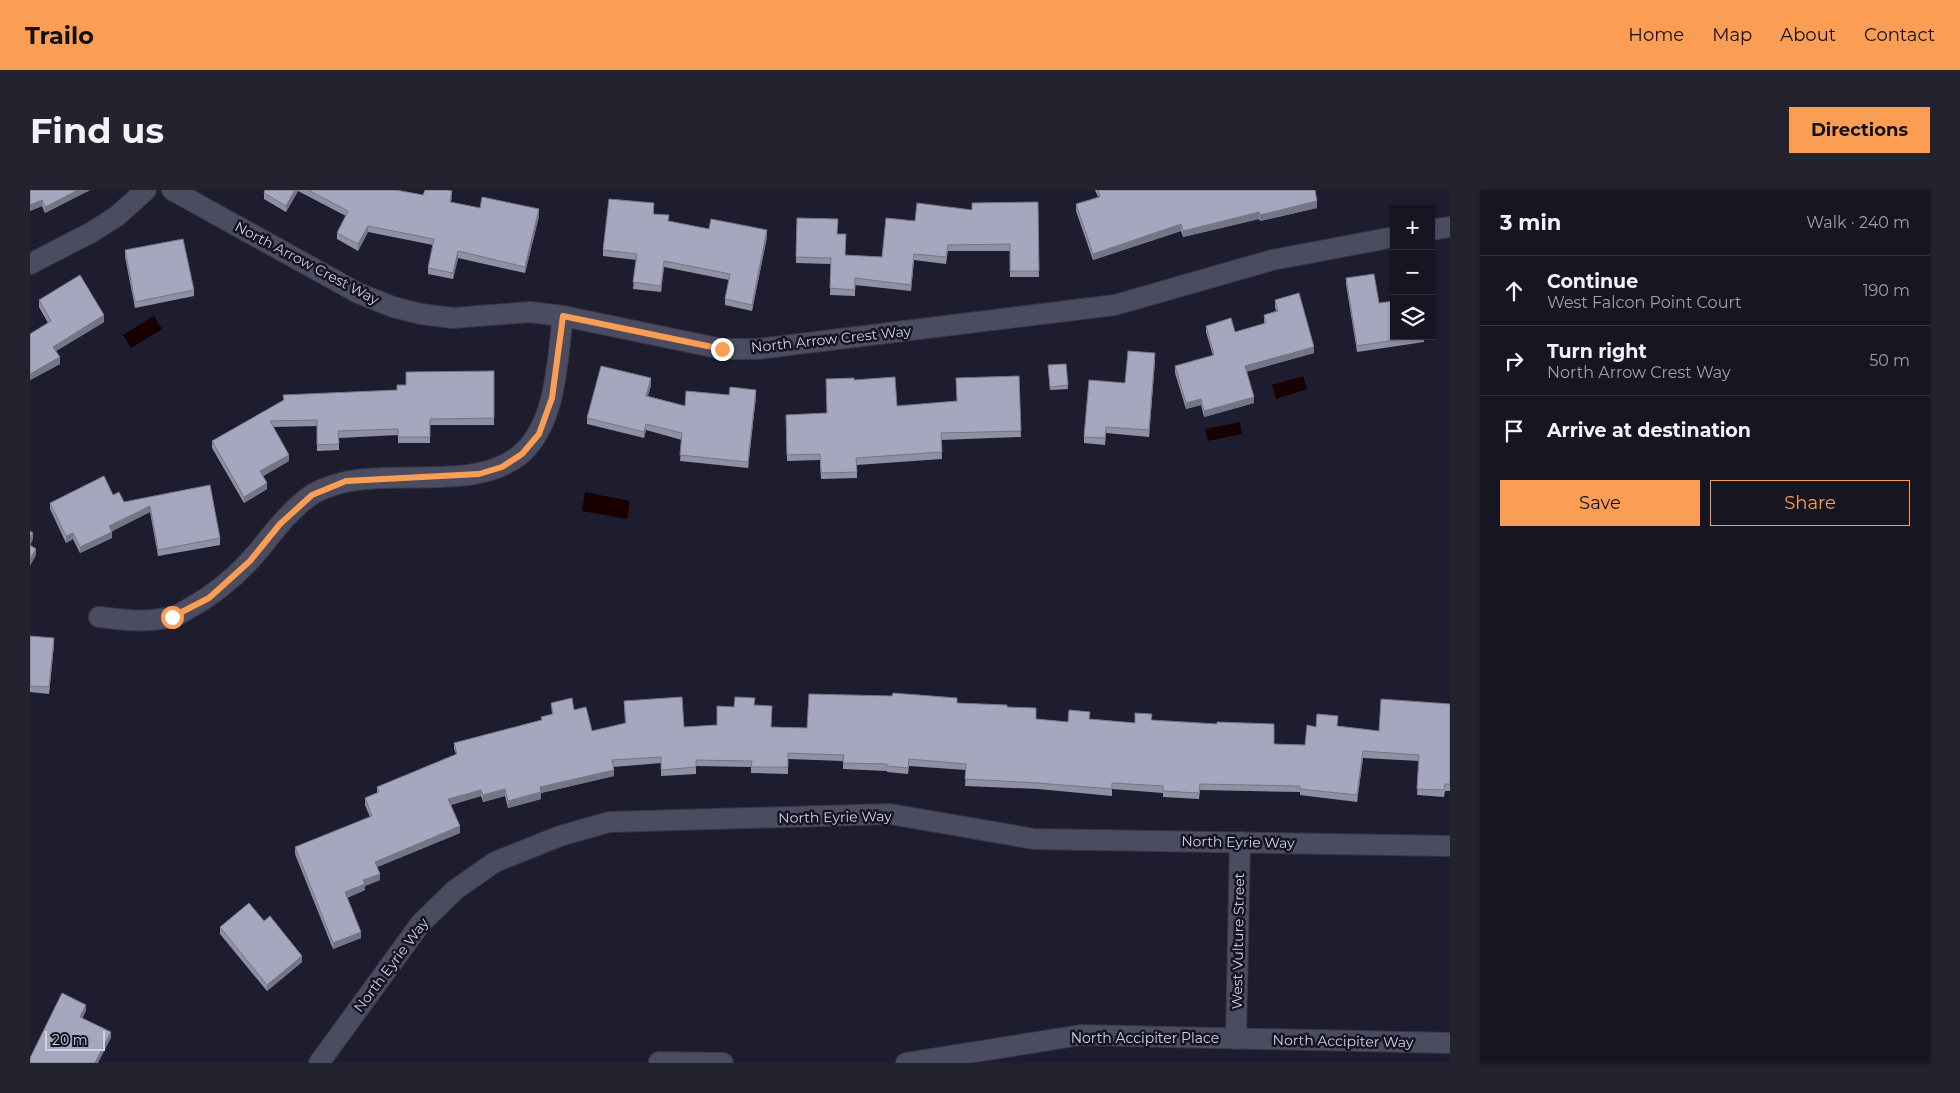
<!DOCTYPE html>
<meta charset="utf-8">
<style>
body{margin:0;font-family:Montserrat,sans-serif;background:#232330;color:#f1f3f6}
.controls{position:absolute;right:15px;top:15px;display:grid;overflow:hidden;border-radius:0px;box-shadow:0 1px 4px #0004}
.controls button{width:45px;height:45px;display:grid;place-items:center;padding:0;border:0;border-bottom:1px solid #353541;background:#161623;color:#f1f3f6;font:25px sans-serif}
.scale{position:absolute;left:15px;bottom:12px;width:60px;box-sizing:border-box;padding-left:5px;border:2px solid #d0d1dd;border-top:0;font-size:14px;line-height:18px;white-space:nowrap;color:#d0d1dd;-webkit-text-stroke:4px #151425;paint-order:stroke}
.stop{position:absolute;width:15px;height:15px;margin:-11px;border:4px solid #fc9d54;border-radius:50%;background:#fff}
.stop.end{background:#fc9d54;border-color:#fff;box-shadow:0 1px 5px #0008}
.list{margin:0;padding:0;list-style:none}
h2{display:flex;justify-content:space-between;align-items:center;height:65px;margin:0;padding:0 20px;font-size:21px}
h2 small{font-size:16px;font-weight:400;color:#9e9fa6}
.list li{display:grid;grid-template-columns:32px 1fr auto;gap:15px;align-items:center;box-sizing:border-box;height:70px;padding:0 20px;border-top:1px solid #353541}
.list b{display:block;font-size:19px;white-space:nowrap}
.list p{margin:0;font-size:16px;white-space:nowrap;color:#9e9fa6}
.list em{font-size:16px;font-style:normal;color:#9e9fa6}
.actions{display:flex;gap:10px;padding:15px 20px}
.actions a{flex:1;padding:11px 0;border:1px solid #fc9d54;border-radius:0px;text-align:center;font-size:18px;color:#fc9d54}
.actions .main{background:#fc9d54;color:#111}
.icon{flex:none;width:28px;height:28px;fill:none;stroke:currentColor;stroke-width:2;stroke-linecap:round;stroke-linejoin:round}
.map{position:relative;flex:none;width:1420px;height:873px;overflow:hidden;border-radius:0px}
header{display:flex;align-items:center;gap:30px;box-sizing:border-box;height:70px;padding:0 25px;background:#fc9d54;color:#111}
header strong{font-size:24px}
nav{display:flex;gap:28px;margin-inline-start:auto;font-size:18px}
.intro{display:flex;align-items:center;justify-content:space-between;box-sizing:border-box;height:120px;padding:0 30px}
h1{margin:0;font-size:35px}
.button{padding:12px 22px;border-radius:0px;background:#fc9d54;color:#111;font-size:18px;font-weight:700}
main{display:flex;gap:30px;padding:0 30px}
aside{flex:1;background:#161623;border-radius:0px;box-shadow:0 1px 4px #0004}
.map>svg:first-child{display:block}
.water{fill:#180000}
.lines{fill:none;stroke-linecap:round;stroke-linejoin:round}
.minor-casing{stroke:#383747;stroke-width:22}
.minor{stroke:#4b4c60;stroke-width:20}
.wall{fill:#8f90a3}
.shaded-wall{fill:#747585}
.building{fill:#a6a7be;stroke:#747585}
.route{stroke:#fc9d54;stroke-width:6}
.labels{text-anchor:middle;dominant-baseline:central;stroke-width:5;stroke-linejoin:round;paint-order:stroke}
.street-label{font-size:14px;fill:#d0d1dd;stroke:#151425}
</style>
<header>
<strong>Trailo</strong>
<nav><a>Home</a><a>Map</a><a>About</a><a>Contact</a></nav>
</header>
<div class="intro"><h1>Find us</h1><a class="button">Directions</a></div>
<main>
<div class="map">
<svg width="1420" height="873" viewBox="0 0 1420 873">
<rect width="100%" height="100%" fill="#1e1d2f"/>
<!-- water -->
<g class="water">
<path d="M 124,126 L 132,139 L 101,158 L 93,145 Z"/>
<path d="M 1273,186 L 1277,199 L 1246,209 L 1242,195 Z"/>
<path d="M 1210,232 L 1212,244 L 1178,251 L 1175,239 Z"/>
<path d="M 555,302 L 600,311 L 597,329 L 552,321 Z"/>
</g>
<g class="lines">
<defs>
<g id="minor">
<path d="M 142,0 L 328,103 L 363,117 L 391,124 L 423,128 L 500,122 L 533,126 L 692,159 L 728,159 L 1085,115 L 1242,70 L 1364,47"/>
<path d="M 1401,40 L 1420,37"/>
<path d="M 0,74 L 62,42 L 87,26 L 116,0"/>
<path d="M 69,427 C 93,430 117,433 141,427 C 147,426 153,422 158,419 C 186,404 210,383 230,359 C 243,342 265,315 283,304 C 343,269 439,308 491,264 C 527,233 527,170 533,126"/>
<path d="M 1206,849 L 1210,652"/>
<path d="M 629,872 L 693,873"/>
<path d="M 289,873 L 391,733 L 425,700 L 465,672 L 530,646 L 579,632 L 860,624 L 1004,649 L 1420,656"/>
<path d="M 876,873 L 1051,845 L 1420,853"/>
</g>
</defs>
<!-- minor casing -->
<use href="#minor" class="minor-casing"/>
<!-- minor -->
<use href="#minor" class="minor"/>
</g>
<!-- wall -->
<g class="wall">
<path d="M 0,0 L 60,0 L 15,23 L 12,16 L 0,21 Z"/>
<path d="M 235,0 L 366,0 L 393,5 L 422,7 L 421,12 L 450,18 L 509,26 L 495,83 L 428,68 L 423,89 L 398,84 L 398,78 L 403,55 L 338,42 L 328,61 L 307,49 L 307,43 L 316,26 L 268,1 L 256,22 L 234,9 L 234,3 Z"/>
<path d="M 1065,0 L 1285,0 L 1287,18 L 1230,31 L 1229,29 L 1153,47 L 1151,41 L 1063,70 L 1046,21 L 1046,14 L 1068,7 Z"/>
<path d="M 1008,12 L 1009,87 L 980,87 L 980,61 L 918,61 L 916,74 L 884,70 L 881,101 L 825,95 L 825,106 L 800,105 L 801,74 L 766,73 L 767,28 L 807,44 L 816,65 L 852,67 L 885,31 L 942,20 Z"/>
<path d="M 624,20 L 624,24 L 639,31 L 679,39 L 737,47 L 722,121 L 695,115 L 695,109 L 699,90 L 634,77 L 631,102 L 603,99 L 606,70 L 573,66 L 573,60 Z"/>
<path d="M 95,60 L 164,100 L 164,106 L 105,118 L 95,67 Z"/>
<path d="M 1316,88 L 1349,113 L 1364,146 L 1394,146 L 1394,152 L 1327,162 L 1316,94 Z"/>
<path d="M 9,110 L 74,132 L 26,161 L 30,174 L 0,190 L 0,144 L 18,133 L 9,117 Z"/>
<path d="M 1245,110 L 1284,163 L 1216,182 L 1224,213 L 1174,227 L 1171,215 L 1156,219 L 1145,183 L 1145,176 L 1183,166 L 1176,142 L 1176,136 L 1205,142 L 1234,134 L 1234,125 L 1246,121 L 1245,117 Z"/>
<path d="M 1125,170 L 1119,247 L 1076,243 L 1075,255 L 1054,253 L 1054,247 L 1095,193 Z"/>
<path d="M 1036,174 L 1038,199 L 1020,200 L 1018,175 Z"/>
<path d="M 464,181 L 464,235 L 400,235 L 400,253 L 368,253 L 368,245 L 309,248 L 309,260 L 287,261 L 287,236 L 243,237 L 259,271 L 233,286 L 237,299 L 214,313 L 182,258 L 182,251 L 254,210 L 367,200 L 376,195 Z"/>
<path d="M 989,186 L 991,247 L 911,250 L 912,269 L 827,275 L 827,288 L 791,289 L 790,270 L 757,271 L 756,225 L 797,223 L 824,190 L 867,216 L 927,211 Z"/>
<path d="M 621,195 L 618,206 L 655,216 L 699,205 L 726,206 L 718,278 L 650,271 L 652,250 L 616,240 L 614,248 L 557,234 L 557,228 Z"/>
<path d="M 180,295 L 190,348 L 190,355 L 128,366 L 120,322 L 81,341 L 82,348 L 50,363 L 43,349 L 36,353 L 20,319 L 20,313 L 83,305 L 94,312 Z"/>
<path d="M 0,446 L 24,455 L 19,504 L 0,502 Z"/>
<path d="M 594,511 L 654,537 L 687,535 L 704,517 L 725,515 L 741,537 L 777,538 L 927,513 L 977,517 L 1006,529 L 1038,532 L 1060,529 L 1105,533 L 1122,530 L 1244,554 L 1275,555 L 1286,537 L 1308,536 L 1349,541 L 1420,514 L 1420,601 L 1415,601 L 1414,607 L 1387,605 L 1389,571 L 1333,568 L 1327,612 L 1270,605 L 1270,602 L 1170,600 L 1169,609 L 1133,607 L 1133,603 L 1082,599 L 1082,606 L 1008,599 L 935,596 L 936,580 L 879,576 L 878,584 L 857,582 L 857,581 L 813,579 L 813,571 L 758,569 L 758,584 L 721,583 L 721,577 L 666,576 L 666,584 L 631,586 L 631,573 L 583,577 L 584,586 L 511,603 L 511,609 L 478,618 L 475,606 L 453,612 L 451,606 L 421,615 L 430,643 L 347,677 L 350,690 L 335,696 L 335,700 L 317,708 L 331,748 L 303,759 L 265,664 L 265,657 L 340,627 L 335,615 L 335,608 L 347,603 L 347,597 L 426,564 L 424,559 L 424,553 L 511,530 L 511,527 L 522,524 L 521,513 L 544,520 L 562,541 L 595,533 Z"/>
<path d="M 234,731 L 272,772 L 237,801 L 190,744 L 190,737 Z"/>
</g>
<!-- shaded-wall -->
<g class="shaded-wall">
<path d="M 48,0 L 60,0 L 15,23 L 15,17 Z"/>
<path d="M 265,0 L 268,0 L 268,1 L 256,22 L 256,16 Z"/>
<path d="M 12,10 L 12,16 L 0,21 L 0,15 Z"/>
<path d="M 1287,11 L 1287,18 L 1230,31 L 1230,25 Z"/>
<path d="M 509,19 L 509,26 L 495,83 L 495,77 Z"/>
<path d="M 1229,22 L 1229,29 L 1153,47 L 1153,41 Z"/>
<path d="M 1151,34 L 1151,41 L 1063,70 L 1063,64 Z"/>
<path d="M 338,36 L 338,42 L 328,61 L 328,54 Z"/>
<path d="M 737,40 L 737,47 L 722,121 L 722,115 Z"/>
<path d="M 428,61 L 428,68 L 423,89 L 423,83 Z"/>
<path d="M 884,64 L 884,70 L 881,101 L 881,95 Z"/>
<path d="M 634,71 L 634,77 L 631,102 L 631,96 Z"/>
<path d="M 74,125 L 74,132 L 23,163 L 23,157 Z"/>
<path d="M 1284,157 L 1284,163 L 1215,182 L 1215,176 Z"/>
<path d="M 1125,163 L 1125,170 L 1119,247 L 1119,240 Z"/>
<path d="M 30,167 L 30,174 L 0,190 L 0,184 Z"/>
<path d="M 621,188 L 621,195 L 616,212 L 616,206 Z"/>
<path d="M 726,200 L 726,206 L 718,278 L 718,272 Z"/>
<path d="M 1224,207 L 1224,213 L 1174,227 L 1174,221 Z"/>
<path d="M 1171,209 L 1171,215 L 1156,219 L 1156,213 Z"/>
<path d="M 616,234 L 616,240 L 614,248 L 614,242 Z"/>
<path d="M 259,265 L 259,271 L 230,288 L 230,281 Z"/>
<path d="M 237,293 L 237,299 L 214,313 L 214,307 Z"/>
<path d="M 120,316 L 120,322 L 79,343 L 79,336 Z"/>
<path d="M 82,342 L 82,348 L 50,363 L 50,357 Z"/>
<path d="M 3,343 L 3,349 L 0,356 L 0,349 Z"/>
<path d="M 43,343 L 43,349 L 36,353 L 36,346 Z"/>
<path d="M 6,359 L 6,365 L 0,376 L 0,369 Z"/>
<path d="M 24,448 L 24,455 L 19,504 L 19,497 Z"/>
<path d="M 1333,561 L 1333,568 L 1327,612 L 1327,605 Z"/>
<path d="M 584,580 L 584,586 L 511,603 L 511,609 L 478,618 L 478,611 L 510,597 Z"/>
<path d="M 475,599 L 475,606 L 453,612 L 453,605 Z"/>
<path d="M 451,600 L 451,606 L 418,615 L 418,609 Z"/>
<path d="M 430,636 L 430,643 L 345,678 L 345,672 Z"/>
<path d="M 350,684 L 350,690 L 335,696 L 335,700 L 315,708 L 315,702 L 333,690 Z"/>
<path d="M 331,742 L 331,748 L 303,759 L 303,753 Z"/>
<path d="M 272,766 L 272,772 L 237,801 L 237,795 Z"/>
<path d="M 56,815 L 56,821 L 50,833 L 50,827 Z"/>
<path d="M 81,842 L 81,848 L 68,873 L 65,873 Z"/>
</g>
<!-- building -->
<g class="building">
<path d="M 0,0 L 48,0 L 15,17 L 12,10 L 0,15 Z"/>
<path d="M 235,0 L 265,0 L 256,16 L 234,3 Z"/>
<path d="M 278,0 L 366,0 L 393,5 L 395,0 L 417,0 L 422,1 L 420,12 L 450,18 L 452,7 L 509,19 L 495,77 L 428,61 L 423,83 L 398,78 L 404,49 L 338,36 L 328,54 L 307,43 L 318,21 Z"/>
<path d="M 1068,0 L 1285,0 L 1287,11 L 1230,25 L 1229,22 L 1153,41 L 1151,34 L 1063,64 L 1046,14 L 1070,7 Z"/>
<path d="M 579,9 L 624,13 L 623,24 L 639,25 L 638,31 L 679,39 L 681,29 L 737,40 L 722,115 L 695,109 L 700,84 L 634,71 L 631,96 L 603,92 L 607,64 L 573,60 Z"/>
<path d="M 1008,12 L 1009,81 L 980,81 L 980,54 L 918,55 L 916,67 L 884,64 L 881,95 L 825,88 L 825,100 L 800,98 L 801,68 L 766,67 L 767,28 L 808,29 L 807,44 L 816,44 L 815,65 L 852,67 L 856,28 L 885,31 L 887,13 L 942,20 L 942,13 Z"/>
<path d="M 153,49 L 164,100 L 105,112 L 95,60 Z"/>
<path d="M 1344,84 L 1349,113 L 1364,111 L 1364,146 L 1388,146 L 1327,156 L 1316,88 Z"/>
<path d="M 50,85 L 74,125 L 23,157 L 30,167 L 0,184 L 0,144 L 21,131 L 9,110 Z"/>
<path d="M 1269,103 L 1284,157 L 1215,176 L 1224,207 L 1174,221 L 1171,209 L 1156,213 L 1145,176 L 1184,165 L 1176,136 L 1201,128 L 1205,142 L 1236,133 L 1234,125 L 1248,121 L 1245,110 Z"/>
<path d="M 1098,161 L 1125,163 L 1119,240 L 1076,237 L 1075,248 L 1054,247 L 1059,190 L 1095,193 Z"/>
<path d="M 1036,174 L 1038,195 L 1020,197 L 1018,175 Z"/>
<path d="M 571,176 L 621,188 L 616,206 L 655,216 L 656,201 L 699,205 L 700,197 L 726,200 L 718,272 L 650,265 L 652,243 L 616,234 L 614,242 L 557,228 Z"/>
<path d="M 464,181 L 464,228 L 400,229 L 400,247 L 368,247 L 368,239 L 308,241 L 309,254 L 287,255 L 287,230 L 240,231 L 259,265 L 230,281 L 237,293 L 214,307 L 182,251 L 254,210 L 253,205 L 367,200 L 367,195 L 376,195 L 376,182 Z"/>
<path d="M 989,186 L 991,241 L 911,243 L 912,262 L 826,268 L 827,282 L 791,283 L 790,264 L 757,265 L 756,225 L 797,223 L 796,189 L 824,188 L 824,190 L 865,187 L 867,216 L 927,211 L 926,188 Z"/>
<path d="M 74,286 L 83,305 L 89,302 L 94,312 L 180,295 L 190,348 L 128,360 L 120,316 L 79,336 L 82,342 L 50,357 L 43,343 L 36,346 L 20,313 Z"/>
<path d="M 0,341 L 3,343 L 0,349 Z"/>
<path d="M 0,355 L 6,359 L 0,369 Z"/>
<path d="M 0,446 L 24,448 L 19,497 L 0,496 Z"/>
<path d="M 863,503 L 927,508 L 927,513 L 977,515 L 977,517 L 1006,518 L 1006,529 L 1038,532 L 1039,520 L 1060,522 L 1059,529 L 1105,533 L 1105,523 L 1122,524 L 1121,530 L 1187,534 L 1187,532 L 1244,534 L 1244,554 L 1275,555 L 1277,535 L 1286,537 L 1287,524 L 1308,526 L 1307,536 L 1349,541 L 1351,509 L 1420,514 L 1420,594 L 1415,594 L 1414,600 L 1387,599 L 1389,565 L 1333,561 L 1327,605 L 1270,599 L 1270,596 L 1170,594 L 1169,603 L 1133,601 L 1133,596 L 1082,593 L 1082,599 L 1008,593 L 935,589 L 936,574 L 879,569 L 878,578 L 857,576 L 857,574 L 813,573 L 814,565 L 758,563 L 758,577 L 721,577 L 722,571 L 666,570 L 666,577 L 631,580 L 631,567 L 582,570 L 584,580 L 510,597 L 511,602 L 478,611 L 475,599 L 453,605 L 451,600 L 418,609 L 430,636 L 345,672 L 350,684 L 333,690 L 335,694 L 315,702 L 331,742 L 303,753 L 265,657 L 342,626 L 335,608 L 349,602 L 347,597 L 427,564 L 424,553 L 512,530 L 511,527 L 523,524 L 521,513 L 542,508 L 544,520 L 556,517 L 562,541 L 596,533 L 594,511 L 652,507 L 654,537 L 687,535 L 687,516 L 704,517 L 705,507 L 725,508 L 724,515 L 742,516 L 741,537 L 777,538 L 779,504 L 862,506 Z"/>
<path d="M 219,713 L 234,731 L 240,726 L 272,766 L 237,795 L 190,737 Z"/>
<path d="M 32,803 L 56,815 L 50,827 L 81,842 L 65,873 L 0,873 L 0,868 Z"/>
</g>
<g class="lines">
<!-- route -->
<path class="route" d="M 142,427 L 179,408 L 220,371 L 250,334 L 282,305 L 316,291 L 449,284 L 472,277 L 492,264 L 509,244 L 522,208 L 533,126 L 692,159"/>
</g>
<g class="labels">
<!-- street labels -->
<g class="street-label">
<text transform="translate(277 73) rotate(28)">North Arrow Crest Way</text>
<text transform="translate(801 149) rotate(-6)">North Arrow Crest Way</text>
<text transform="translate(805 627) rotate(-1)">North Eyrie Way</text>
<text transform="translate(1208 652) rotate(1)">North Eyrie Way</text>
<text transform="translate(1208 751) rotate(-89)">West Vulture Street</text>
<text transform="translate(361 775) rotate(-53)">North Eyrie Way</text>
<text x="1115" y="848">North Accipiter Place</text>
<text transform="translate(1313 851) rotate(1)">North Accipiter Way</text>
</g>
</g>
</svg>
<div class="controls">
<button>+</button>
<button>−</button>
<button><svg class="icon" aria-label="layers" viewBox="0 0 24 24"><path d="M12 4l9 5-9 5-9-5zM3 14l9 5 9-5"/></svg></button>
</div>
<div class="scale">20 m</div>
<div class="stop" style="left:142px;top:427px"></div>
<div class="stop end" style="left:692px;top:159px"></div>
</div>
<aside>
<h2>3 min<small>Walk · 240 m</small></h2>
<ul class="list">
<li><svg class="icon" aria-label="ahead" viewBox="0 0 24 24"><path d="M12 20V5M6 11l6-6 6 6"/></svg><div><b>Continue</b><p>West Falcon Point Court</p></div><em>190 m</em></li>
<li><svg class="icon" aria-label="right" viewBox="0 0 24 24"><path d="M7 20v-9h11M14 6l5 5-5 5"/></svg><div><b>Turn right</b><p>North Arrow Crest Way</p></div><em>50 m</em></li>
<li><svg class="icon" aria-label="arrive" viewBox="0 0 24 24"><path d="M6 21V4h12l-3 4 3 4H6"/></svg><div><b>Arrive at destination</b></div></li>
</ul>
<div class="actions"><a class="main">Save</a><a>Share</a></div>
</aside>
</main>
